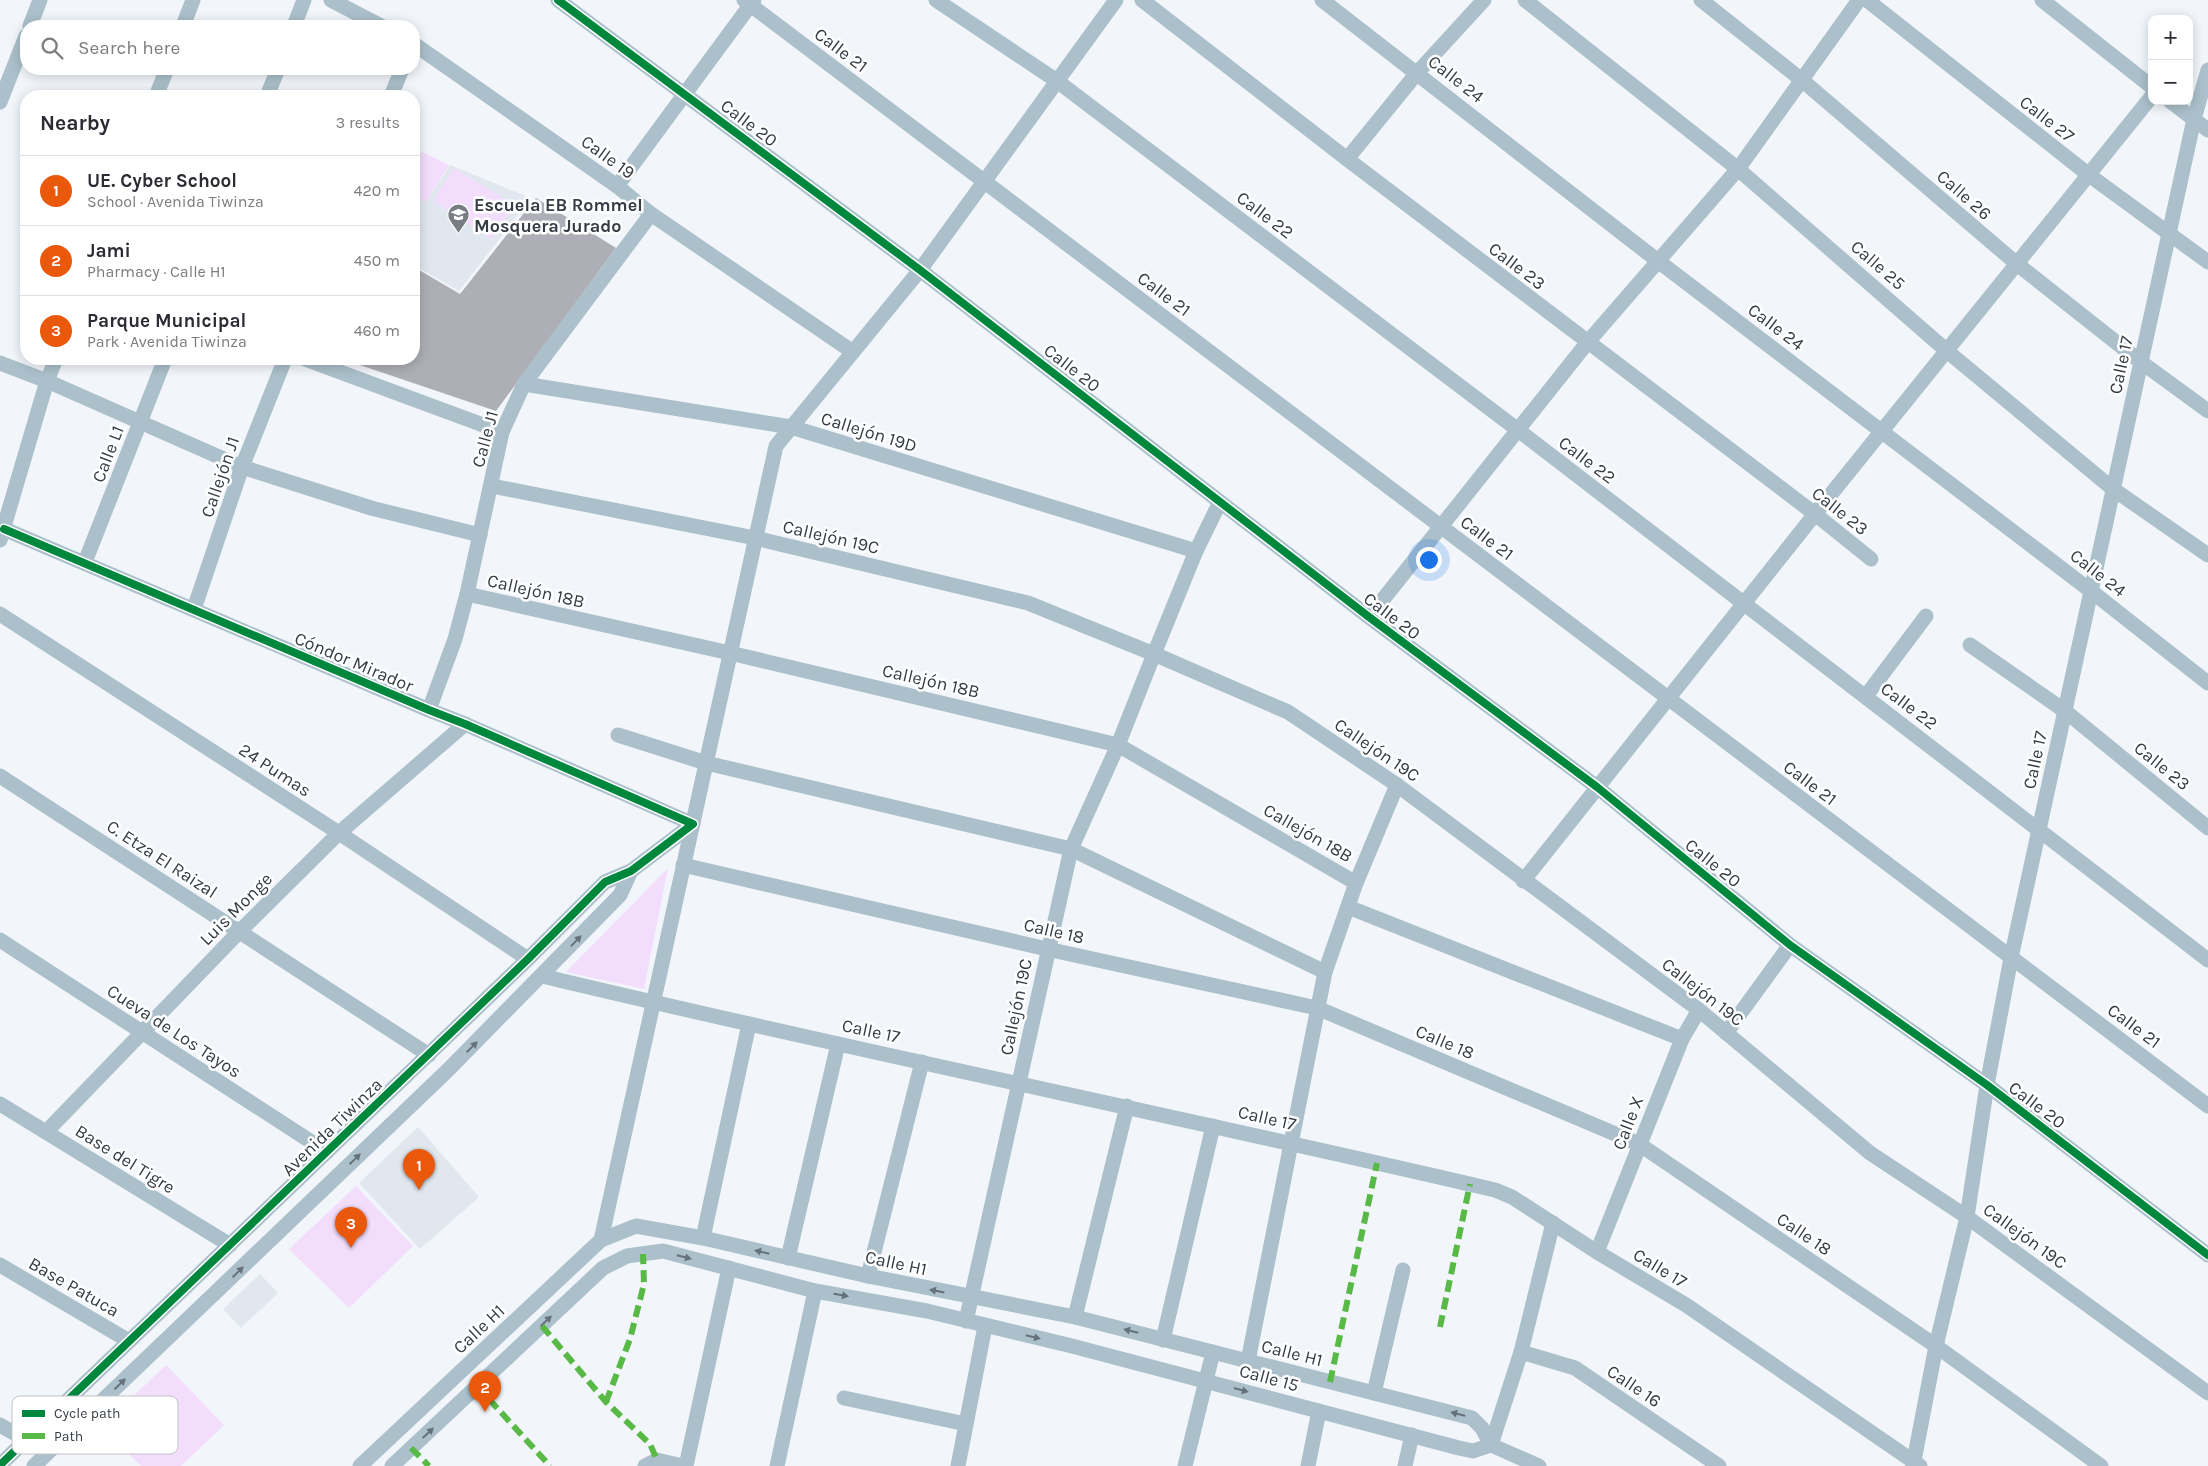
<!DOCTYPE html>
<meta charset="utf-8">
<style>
body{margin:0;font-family:Karla,sans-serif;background:#f2f2f3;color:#2b2b33}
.controls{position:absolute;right:15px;top:15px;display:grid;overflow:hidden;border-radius:10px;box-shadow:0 2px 12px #0003}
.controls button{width:45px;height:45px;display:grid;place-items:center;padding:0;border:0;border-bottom:1px solid #e1e1e2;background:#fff;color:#2b2b33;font:25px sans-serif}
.you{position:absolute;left:1428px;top:559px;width:18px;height:18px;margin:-12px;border:4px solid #fff;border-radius:50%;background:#1a73e8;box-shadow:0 0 0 8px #1a73e833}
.badge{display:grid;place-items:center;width:32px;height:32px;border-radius:50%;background:#ea580c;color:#fff;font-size:16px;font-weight:700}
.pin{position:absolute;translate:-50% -41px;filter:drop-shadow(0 1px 2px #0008)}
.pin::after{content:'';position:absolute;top:26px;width:18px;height:15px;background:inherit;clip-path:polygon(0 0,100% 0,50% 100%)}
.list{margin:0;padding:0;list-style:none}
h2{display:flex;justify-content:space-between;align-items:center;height:65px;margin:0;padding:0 20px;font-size:21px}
h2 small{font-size:16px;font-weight:400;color:#7c7c81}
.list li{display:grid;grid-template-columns:32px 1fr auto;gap:15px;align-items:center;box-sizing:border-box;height:70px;padding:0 20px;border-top:1px solid #e1e1e2}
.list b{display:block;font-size:19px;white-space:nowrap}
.list p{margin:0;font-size:16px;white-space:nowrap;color:#7c7c81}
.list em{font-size:16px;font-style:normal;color:#7c7c81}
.icon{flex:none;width:28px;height:28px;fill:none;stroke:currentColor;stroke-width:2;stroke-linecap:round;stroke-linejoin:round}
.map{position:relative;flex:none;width:2208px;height:1466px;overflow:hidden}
.search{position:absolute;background:#fff;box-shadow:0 2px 12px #0003;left:20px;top:20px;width:400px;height:55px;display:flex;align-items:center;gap:12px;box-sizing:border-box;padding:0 18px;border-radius:20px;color:#7c7c81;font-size:19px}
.panel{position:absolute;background:#fff;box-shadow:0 2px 12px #0003;left:20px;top:90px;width:400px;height:275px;border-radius:20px}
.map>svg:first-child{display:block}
.built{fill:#e1e7ef}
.green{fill:#f3ddfd}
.building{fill:#aeafb6}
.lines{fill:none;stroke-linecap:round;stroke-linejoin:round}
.street{stroke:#abc0cb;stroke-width:15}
.quiet{stroke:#58b947;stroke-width:6;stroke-dasharray:12 6;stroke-linecap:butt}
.cycleway-casing{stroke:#fff;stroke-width:11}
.cycleway{stroke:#00873e;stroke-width:8}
.oneway{fill:#65717b}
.labels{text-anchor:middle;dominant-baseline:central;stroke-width:5;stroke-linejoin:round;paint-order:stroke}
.street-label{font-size:18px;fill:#363c45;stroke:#fff}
.poi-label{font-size:18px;font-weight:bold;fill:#363c45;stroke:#fff;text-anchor:start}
.key{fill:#fff;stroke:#c3c4c7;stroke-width:1}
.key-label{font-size:14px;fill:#363c45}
</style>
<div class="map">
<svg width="2208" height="1466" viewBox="0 0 2208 1466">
<rect width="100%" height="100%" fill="#f2f6fa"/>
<!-- built -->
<g class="built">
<path d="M 450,165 L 531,198 L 459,291 L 414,265 L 414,195 L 426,202 Z"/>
<path d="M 418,1127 L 479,1197 L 420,1249 L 359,1183 Z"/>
<path d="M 260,1274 L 278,1293 L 241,1328 L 223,1309 Z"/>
</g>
<!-- green -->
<g class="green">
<path d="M 414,148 L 449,165 L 426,202 L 414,195 Z"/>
<path d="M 454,168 L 514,205 L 491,239 L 433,201 Z"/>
<path d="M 668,868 L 644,989 L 566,972 Z"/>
<path d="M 356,1186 L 413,1246 L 349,1308 L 289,1249 Z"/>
<path d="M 166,1365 L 224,1425 L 181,1466 L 141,1466 L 102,1426 Z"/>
</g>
<!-- building -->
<path class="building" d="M 536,198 L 616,248 L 496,411 L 342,359 L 414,359 L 414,267 L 460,294 Z"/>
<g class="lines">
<!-- street -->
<g class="street">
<path d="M 331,0 L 381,26"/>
<path d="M 558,0 L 920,270 L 1369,617 L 1597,787 L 1790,945 L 1987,1085 L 2208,1255"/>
<path d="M 744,0 L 2208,1106"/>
<path d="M 936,0 L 1057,81 L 1518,430 L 2208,960"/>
<path d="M 1142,0 L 1347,159 L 1815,514 L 1871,559"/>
<path d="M 1322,0 L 1658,261 L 2091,591 L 2208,683"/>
<path d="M 1525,0 L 1738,169 L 1947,351 L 2113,489 L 2208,555"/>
<path d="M 1701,0 L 1803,81 L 2017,264 L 2141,362 L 2208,411"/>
<path d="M 1867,0 L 2089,175 L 2208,262"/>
<path d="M 2042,0 L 2152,87"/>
<path d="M 30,26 L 40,0"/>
<path d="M 183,26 L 193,0"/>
<path d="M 294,26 L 304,0"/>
<path d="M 414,44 L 617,186 L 651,214 L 853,352"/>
<path d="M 156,96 L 167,69"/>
<path d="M 267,96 L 278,69"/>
<path d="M 391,96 L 402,69"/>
<path d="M 2170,101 L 2208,130"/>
<path d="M 0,102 L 26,36"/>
<path d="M 1347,159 L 1417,73 L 1484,0"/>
<path d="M 617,186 L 754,0"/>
<path d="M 305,359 L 502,432"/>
<path d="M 0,363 L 47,381 L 242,467 L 371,508 L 480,535"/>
<path d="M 524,384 L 791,427 L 1196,551"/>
<path d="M 492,486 L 755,538 L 1028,603 L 1154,654 L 1118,745 L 1071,849 L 966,1321"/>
<path d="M 1220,502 L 1196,551 L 1154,654 L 1288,712 L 1397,785 L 1699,1010 L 1870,1153 L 1967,1217 L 2208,1393"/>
<path d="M 0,540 L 47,381 L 56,359"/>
<path d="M 85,562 L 165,359"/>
<path d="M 467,594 L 730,653 L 1118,745 L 1356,883"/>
<path d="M 194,609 L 242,467 L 285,359"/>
<path d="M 0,614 L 339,833 L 528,959"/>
<path d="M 1369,617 L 1587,343 L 1738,169 L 1859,0"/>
<path d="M 1970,645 L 2065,711 L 2208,828"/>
<path d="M 1866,696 L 1926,616"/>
<path d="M 429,710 L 455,639 L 467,594 L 502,432 L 524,384 L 651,214"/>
<path d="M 618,735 L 706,763 L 1071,849 L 1325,972"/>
<path d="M 0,776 L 429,1055"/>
<path d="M 683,865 L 1047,949 L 1317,1008 L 1639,1144 L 1936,1346 L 2101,1466"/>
<path d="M 1523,881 L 1815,514 L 2152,96"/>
<path d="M 1348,907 L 1682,1039"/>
<path d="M 0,940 L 327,1152"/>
<path d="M 542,976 C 859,1052 1178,1116 1495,1190 L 1512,1197 L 1597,1252 L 1686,1305 L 1920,1466"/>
<path d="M 1726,1033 L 1790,945"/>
<path d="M 0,1104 L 230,1245"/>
<path d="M 46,1132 L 239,932 L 339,833 L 465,724"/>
<path d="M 703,1238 L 749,1024"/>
<path d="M 601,1240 L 776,446 L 920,270 L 1116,0"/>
<path d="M 1597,1252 L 1682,1039 L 1699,1010"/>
<path d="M 788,1258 L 838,1044"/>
<path d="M 0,1265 L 129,1341"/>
<path d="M 868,1276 L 922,1062"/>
<path d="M 1075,1317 L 1127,1106"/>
<path d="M 1163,1340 L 1213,1126"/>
<path d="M 1521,1352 L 1575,1368 L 1719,1466"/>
<path d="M 1248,1361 L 1325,972 L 1356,883 L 1397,785"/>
<path d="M 1374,1393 L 1403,1270"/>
<path d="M 844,1398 L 966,1424"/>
<path d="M 0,1425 L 26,1440"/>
<path d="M 1491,1445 L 1521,1352 L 1553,1223"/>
<path d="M 0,1465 L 528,959 L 605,882 L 631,871 L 693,824 L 465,724 L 429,710 L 4,529"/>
<path d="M 34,1466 L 448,1070 L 620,895 L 631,871"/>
<path d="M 360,1466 L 601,1240 L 636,1226 L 703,1238 L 868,1276 L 1075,1317 L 1472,1418 L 1482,1428 L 1491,1445"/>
<path d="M 392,1466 L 603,1268 L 627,1256 L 663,1251 L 815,1291 L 927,1311 L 1072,1346 L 1459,1448 L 1473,1451 L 1491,1445 L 1539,1466"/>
<path d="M 645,1466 L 657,1460 L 683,1466"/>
<path d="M 686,1466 L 729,1268"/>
<path d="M 777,1466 L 815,1291"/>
<path d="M 958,1466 L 985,1326"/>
<path d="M 1185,1466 L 1213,1352"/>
<path d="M 1308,1466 L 1319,1411"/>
<path d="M 1405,1466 L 1412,1435"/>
<path d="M 1913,1466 L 1936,1346 L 1967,1217 L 1987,1085 L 2011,958 L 2194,119 L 2208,70"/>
</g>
<!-- quiet -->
<g class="quiet">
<path d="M 542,1326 L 606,1402 L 650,1444 L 657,1460"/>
<path d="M 1440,1327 L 1470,1184"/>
<path d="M 1330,1382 L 1377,1163"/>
<path d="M 477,1386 L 550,1466"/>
<path d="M 606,1402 L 630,1339 L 644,1284 L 643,1254"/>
<path d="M 411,1448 L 429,1466"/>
</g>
<defs>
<g id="cycleway">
<path d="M 558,0 L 920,270 L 1369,617 L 1597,787 L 1790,945 L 1987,1085 L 2208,1255"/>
<path d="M 0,1465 L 528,959 L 605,882 L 631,871 L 693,824 L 465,724 L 429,710 L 4,529"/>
</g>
</defs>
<!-- cycleway casing -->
<use href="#cycleway" class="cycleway-casing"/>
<!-- cycleway -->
<use href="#cycleway" class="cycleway"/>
</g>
<!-- one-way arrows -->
<defs><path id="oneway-solid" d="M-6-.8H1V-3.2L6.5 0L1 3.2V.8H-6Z" transform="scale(1.25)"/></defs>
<g class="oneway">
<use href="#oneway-solid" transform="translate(576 941) rotate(-46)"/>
<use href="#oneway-solid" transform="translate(472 1047) rotate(-45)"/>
<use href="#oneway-solid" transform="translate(355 1159) rotate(-44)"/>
<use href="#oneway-solid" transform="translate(762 1252) rotate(-167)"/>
<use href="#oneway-solid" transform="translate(684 1257) rotate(14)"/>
<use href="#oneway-solid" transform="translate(238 1272) rotate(-44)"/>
<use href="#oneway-solid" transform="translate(937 1291) rotate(-169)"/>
<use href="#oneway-solid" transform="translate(841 1295) rotate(10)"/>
<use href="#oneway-solid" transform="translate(546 1321) rotate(-43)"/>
<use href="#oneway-solid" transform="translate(1131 1331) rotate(-166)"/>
<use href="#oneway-solid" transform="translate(1033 1337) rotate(13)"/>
<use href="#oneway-solid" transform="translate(120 1384) rotate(-44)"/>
<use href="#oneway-solid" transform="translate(1241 1390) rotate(15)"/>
<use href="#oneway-solid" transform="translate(1458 1414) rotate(-166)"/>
<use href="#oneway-solid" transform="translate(428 1433) rotate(-43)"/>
</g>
<!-- icons -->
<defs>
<symbol id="school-pin" viewBox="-11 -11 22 30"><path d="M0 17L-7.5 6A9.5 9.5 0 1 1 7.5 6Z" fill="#787d84" stroke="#fff"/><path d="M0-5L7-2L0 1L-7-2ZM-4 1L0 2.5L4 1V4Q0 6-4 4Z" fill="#fff"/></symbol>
</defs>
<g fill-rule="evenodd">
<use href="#school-pin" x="446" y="202" width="25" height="34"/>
</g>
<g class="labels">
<!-- street labels -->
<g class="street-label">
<text transform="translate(841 50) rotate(37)">Calle 21</text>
<text transform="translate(1456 79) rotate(38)">Calle 24</text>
<text transform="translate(2047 119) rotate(38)">Calle 27</text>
<text transform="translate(749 123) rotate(37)">Calle 20</text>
<text transform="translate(608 157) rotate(36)">Calle 19</text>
<text transform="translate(1964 195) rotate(41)">Calle 26</text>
<text transform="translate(1265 215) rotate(37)">Calle 22</text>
<text transform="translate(1878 265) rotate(41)">Calle 25</text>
<text transform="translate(1517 266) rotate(37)">Calle 23</text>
<text transform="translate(1164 294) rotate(37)">Calle 21</text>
<text transform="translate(1776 327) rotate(37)">Calle 24</text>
<text transform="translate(2121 365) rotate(-78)">Calle 17</text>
<text transform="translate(1072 368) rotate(38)">Calle 20</text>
<text transform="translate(869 432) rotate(17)">Callejón 19D</text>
<text transform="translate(485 439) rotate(-75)">Calle J1</text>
<text transform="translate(108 454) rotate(-69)">Calle L1</text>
<text transform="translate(1587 460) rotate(37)">Calle 22</text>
<text transform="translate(220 477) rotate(-71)">Callejón J1</text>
<text transform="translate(1840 511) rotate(38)">Calle 23</text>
<text transform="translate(831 537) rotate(13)">Callejón 19C</text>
<text transform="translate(1487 538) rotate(37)">Calle 21</text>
<text transform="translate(2098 573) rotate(38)">Calle 24</text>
<text transform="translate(536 591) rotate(13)">Callejón 18B</text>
<text transform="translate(1392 616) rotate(37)">Calle 20</text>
<text transform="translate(354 662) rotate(23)">Cóndor Mirador</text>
<text transform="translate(931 681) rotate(13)">Callejón 18B</text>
<text transform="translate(1909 706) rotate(37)">Calle 22</text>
<text transform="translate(1377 750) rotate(34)">Callejón 19C</text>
<text transform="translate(2035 760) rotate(-78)">Calle 17</text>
<text transform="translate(2162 766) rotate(39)">Calle 23</text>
<text transform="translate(275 770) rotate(33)">24 Pumas</text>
<text transform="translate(1810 783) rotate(37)">Calle 21</text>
<text transform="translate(1308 833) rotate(30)">Callejón 18B</text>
<text transform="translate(162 859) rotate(33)">C. Etza El Raizal</text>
<text transform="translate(1713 863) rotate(39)">Calle 20</text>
<text transform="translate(236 909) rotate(-45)">Luis Monge</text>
<text transform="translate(1054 931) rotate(13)">Calle 18</text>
<text transform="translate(1703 992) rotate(38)">Callejón 19C</text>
<text transform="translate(1016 1007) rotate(-78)">Callejón 19C</text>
<text transform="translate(2134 1026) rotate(37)">Calle 21</text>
<text transform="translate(174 1031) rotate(33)">Cueva de Los Tayos</text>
<text transform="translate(871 1031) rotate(12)">Calle 17</text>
<text transform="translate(1445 1042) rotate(23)">Calle 18</text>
<text transform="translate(2037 1105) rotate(37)">Calle 20</text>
<text transform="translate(1267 1118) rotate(13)">Calle 17</text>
<text transform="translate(1628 1123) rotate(-69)">Calle X</text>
<text transform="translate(332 1127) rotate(-44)">Avenida Tiwinza</text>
<text transform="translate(125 1159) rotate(32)">Base del Tigre</text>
<text transform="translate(1804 1234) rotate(34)">Calle 18</text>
<text transform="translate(2025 1236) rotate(36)">Callejón 19C</text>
<text transform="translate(896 1263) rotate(12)">Calle H1</text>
<text transform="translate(1660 1268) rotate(31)">Calle 17</text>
<text transform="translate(74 1287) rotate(30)">Base Patuca</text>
<text transform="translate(479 1329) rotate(-43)">Calle H1</text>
<text transform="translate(1292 1353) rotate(14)">Calle H1</text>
<text transform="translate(1269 1378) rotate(15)">Calle 15</text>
<text transform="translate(1634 1386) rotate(34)">Calle 16</text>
</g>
<!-- poi labels -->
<g class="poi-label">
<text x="474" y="205">Escuela EB Rommel<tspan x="474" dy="21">Mosquera Jurado</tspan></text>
</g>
</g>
<!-- legend -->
<rect x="12" y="1396" width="166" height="58" rx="8" class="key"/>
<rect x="22" y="1410" width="23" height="7" fill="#00873e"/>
<rect x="22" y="1433" width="23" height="6" fill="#58b947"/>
<g class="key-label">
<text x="54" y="1418">Cycle path</text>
<text x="54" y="1441">Path</text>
</g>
</svg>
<div class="controls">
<button>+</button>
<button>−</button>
</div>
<div class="you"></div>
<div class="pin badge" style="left:419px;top:1190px">1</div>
<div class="pin badge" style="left:485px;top:1412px">2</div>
<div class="pin badge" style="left:351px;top:1248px">3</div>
<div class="search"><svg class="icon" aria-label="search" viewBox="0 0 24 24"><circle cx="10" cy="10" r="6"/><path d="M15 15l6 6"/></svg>Search here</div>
<section class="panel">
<h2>Nearby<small>3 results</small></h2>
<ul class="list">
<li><span class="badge">1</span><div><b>UE. Cyber School</b><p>School · Avenida Tiwinza</p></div><em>420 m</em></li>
<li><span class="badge">2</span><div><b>Jami</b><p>Pharmacy · Calle H1</p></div><em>450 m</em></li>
<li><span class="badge">3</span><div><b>Parque Municipal</b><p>Park · Avenida Tiwinza</p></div><em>460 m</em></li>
</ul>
</section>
</div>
